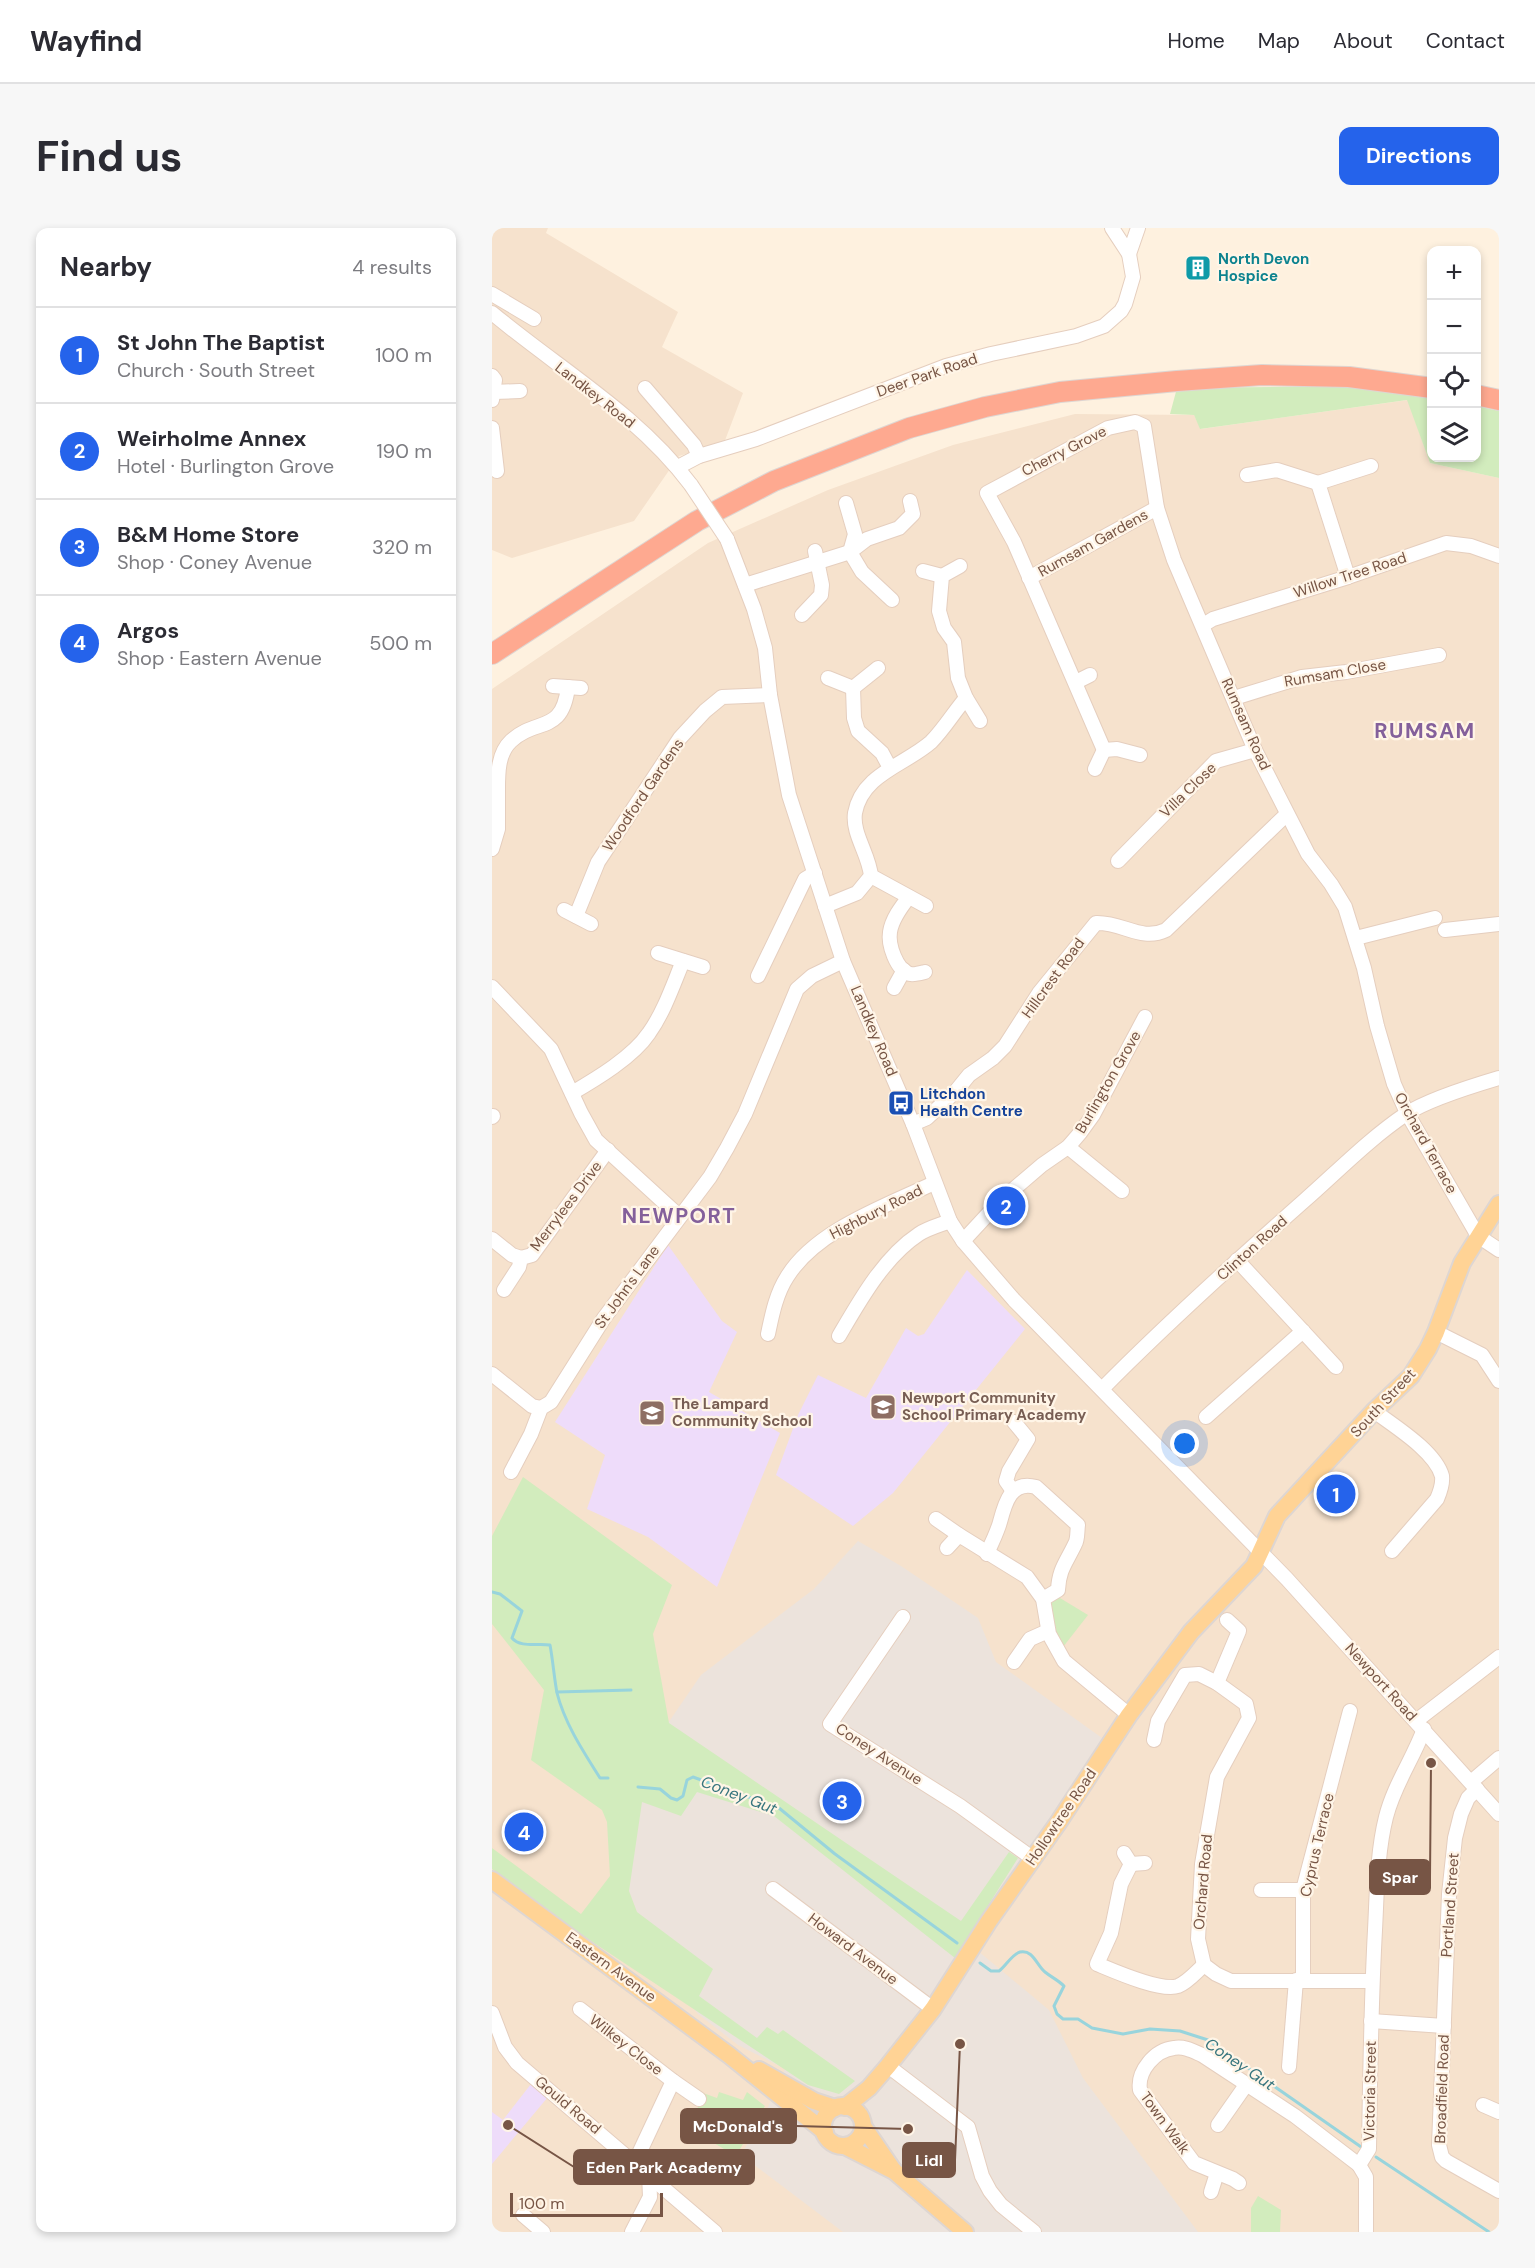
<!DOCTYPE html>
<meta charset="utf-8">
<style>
body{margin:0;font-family:"DM Sans",sans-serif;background:#f7f7f7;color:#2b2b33}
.controls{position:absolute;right:18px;top:18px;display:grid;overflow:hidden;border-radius:12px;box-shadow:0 3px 9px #0003}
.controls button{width:54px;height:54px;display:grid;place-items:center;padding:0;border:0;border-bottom:2px solid #e1e1e2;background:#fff;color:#2b2b33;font:30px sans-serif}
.scale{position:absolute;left:18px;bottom:15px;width:153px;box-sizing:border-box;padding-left:6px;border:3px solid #775545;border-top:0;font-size:16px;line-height:21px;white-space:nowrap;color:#775545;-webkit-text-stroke:4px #fff5e7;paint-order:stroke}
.you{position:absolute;left:693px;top:1216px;width:21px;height:21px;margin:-15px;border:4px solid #fff;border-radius:50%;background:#1a73e8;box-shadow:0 0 0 9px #1a73e833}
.badge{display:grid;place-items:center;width:39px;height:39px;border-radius:50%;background:#2563eb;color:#fff;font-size:20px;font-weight:700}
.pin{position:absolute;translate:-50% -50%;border:3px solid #fff;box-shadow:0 2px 6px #0006}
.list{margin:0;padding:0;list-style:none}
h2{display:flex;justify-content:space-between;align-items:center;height:78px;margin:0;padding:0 24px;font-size:26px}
h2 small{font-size:20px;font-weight:400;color:#7c7c81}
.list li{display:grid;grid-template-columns:39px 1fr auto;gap:18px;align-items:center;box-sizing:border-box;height:96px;padding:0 24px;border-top:2px solid #e1e1e2}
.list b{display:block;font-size:22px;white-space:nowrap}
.list p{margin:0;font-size:20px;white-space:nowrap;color:#7c7c81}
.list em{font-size:20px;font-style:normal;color:#7c7c81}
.icon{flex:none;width:33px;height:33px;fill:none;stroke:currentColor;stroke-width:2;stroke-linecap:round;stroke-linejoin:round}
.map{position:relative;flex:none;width:1007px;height:2004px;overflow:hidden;border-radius:12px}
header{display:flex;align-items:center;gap:36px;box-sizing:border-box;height:84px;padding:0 30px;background:#fff;border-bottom:2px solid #e1e1e2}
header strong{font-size:28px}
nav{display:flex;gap:33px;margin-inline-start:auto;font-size:21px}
.intro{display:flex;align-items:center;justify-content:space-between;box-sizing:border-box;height:144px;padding:0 36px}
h1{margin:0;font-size:42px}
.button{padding:15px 27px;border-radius:12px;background:#2563eb;color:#fff;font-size:21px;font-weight:700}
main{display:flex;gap:36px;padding:0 36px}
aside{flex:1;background:#fff;border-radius:12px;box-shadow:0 3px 9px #0003}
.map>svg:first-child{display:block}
.residential{fill:#f6e2cd}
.industrial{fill:#ece3dc}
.education{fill:#eedcfa}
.green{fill:#d2ecbd}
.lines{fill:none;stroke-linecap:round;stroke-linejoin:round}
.stream{stroke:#98d4dc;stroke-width:3}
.minor-casing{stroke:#e5cebe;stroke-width:16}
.major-casing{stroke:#ded6d2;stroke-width:20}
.highway-casing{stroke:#ded6d2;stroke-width:22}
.minor{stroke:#fff;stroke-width:14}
.major{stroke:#ffd395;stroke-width:16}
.highway{stroke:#fea990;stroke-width:20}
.minor-bridge-casing{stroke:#e5cebe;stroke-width:16;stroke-linecap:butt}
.minor-bridge{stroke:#fff;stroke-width:14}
.labels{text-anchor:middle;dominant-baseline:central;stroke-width:4.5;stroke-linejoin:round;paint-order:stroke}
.culture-label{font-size:15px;font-weight:bold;fill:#0d838f;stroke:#fff5e7;text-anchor:start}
.street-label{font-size:15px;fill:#775545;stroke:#fff5e7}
.transit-label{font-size:15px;font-weight:bold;fill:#164399;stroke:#fff5e7;text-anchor:start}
.education-label{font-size:15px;font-weight:bold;fill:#785e54;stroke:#fff5e7;text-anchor:start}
.water-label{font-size:16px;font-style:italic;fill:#37757e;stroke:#fff5e7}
.district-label{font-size:21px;font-weight:bold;letter-spacing:1.5px;fill:#84609b;stroke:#fff5e7}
.leader{fill:none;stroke:#775545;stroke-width:2}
.callout-dot{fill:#775545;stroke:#fff5e7;stroke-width:2}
.callout{fill:#775545;stroke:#775545;stroke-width:2}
.callout-label{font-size:16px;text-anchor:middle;font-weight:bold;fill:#fff}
</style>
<header>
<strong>Wayfind</strong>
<nav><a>Home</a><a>Map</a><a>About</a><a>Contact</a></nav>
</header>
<div class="intro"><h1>Find us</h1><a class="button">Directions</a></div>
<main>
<aside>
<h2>Nearby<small>4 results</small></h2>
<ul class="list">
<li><span class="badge">1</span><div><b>St John The Baptist</b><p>Church · South Street</p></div><em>100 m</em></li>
<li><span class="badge">2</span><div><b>Weirholme Annex</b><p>Hotel · Burlington Grove</p></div><em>190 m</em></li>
<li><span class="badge">3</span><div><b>B&amp;M Home Store</b><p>Shop · Coney Avenue</p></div><em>320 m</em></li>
<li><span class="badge">4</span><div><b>Argos</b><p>Shop · Eastern Avenue</p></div><em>500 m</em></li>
</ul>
</aside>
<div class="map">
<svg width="1007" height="2004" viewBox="0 0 1007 2004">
<rect width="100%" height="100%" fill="#fef1df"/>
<!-- residential -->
<g class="residential">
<path d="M 0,0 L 56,0 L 54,5 L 186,84 L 170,119 L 251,165 L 232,215 L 187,228 L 142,293 L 20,330 L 0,322 Z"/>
<path d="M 916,172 L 938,235 L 1007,250 L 1007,2004 L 0,2004 L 0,461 L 216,315 L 336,262 L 461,217 L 583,186 L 702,187 L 709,201 Z"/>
</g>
<!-- industrial -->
<path class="industrial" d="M 366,1313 L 409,1338 L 486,1390 L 504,1434 L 610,1510 L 566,1595 L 480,1718 L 557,1782 L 591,1850 L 706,2004 L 351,2004 L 249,1927 L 276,1879 L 293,1841 L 246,1817 L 206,1786 L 178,1752 L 156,1713 L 137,1664 L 137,1590 L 176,1495 L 209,1447 L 322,1361 Z"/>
<!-- education -->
<g class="education">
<path d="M 176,1017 L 230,1093 L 245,1104 L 217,1164 L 288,1205 L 225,1359 L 156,1309 L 95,1281 L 113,1227 L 63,1194 Z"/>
<path d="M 475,1042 L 533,1101 L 401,1265 L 361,1298 L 284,1247 L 306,1187 L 326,1147 L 374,1170 L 414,1100 L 426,1108 L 432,1106 Z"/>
<path d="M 39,1856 L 56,1869 L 0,1936 L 0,1884 L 11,1892 Z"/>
</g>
<!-- green -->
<g class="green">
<path d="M 857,158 L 939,168 L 940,230 L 984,230 L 985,178 L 1007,183 L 1007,250 L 938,235 L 915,172 L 708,201 L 702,187 L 678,186 L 685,160 Z"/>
<path d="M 31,1249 L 180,1357 L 161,1406 L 177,1495 L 469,1693 L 517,1624 L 526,1630 L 463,1730 L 282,1588 L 205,1564 L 189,1588 L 150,1574 L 137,1663 L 145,1684 L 221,1741 L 207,1768 L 265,1810 L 275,1799 L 286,1806 L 291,1802 L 363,1853 L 347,1866 L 316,1857 L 84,1703 L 0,1641 L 0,1620 L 89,1686 L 118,1648 L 115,1594 L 110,1582 L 39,1532 L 52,1462 L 0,1396 L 0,1308 Z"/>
<path d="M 563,1367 L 596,1387 L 571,1419 L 563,1409 L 556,1375 Z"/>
<path d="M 227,1864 L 251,1872 L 255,1864 L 273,1878 L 244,1928 L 198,1901 L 211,1865 L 225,1870 Z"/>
<path d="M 766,1968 L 789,1982 L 788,2004 L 759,2004 L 759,1980 Z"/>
</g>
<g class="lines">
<!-- stream -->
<g class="stream">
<path d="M 0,1364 L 8,1366 L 30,1383 L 20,1410 C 28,1420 46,1415 58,1417 C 61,1433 62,1449 65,1465 C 73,1496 91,1523 108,1550 L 116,1550"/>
<path d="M 65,1464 L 139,1462"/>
<path d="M 146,1559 L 168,1561 L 179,1570 L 185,1572 L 191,1568 L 195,1552 L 201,1549 L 287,1580 L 343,1626 L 465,1715"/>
<path d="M 488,1735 L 499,1743 L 507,1743 C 514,1738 520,1726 528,1724 C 541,1721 545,1738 553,1744 C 559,1749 566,1752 572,1758 L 562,1778 L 565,1786 L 571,1791 L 586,1791 L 600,1800 L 631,1806 L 658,1801 L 688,1803 L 716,1812 L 872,1921"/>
<path d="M 884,1929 L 997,2004"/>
</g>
<defs>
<g id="minor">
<path d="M 637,26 L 646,0"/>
<path d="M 0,66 L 42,91"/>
<path d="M 0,85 C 67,141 146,186 199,257"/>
<path d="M 0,148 L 3,152 L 0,172"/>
<path d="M 153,160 L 202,217 L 207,228"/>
<path d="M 1,164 L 28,163"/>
<path d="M 0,200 L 5,243"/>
<path d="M 186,239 L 207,228 L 264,211 L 454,138 L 499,126 L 584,108 L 612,98 L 629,83 L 633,76 L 641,49 L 637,26 L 620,0"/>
<path d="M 755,247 L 785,242 L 826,255"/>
<path d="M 354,275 L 363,306 L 358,324 L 370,344 L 400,372"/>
<path d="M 235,311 L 262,381 L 273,420 L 278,467 L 297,567 L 351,733 L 421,896 L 458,993 L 471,1013 L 522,1072 L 795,1351 L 1007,1586"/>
<path d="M 468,338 L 450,348 L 447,383 L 452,400 L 462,414 L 466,450 L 474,470 L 488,493"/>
<path d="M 431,343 L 450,348"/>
<path d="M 856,349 L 826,255 L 879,238"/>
<path d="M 537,350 L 665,280"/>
<path d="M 253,357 L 358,324 L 375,311 L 407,300 L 421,286 L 418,273"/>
<path d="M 310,387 L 329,367 L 330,357 L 323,323"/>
<path d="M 711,397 L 721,391 L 856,349 L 954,315 L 979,318 L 1007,328"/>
<path d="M 386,440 L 361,460 L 362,490 L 366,503 L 390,525 L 398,540"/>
<path d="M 336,450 L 361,460"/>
<path d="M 584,454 L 598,447"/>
<path d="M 61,458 L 89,460"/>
<path d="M 742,470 L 810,449 L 854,444 L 947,427"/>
<path d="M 648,527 L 625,521 L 612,522 L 522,314 L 495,265 L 616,200 L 643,194 L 652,198 L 665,280 L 682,332 L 763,522 L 816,626 L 839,656 L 853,679 L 872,740 L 885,798 L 902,856 L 915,885 L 986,1008 L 1007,1022"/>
<path d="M 603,541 L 612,522"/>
<path d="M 0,565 L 6,566 C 6,548 5,526 19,513 C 45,489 70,507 76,459"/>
<path d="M 0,621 L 6,601 L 6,566"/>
<path d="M 626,633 L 724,533 L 763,522"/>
<path d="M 379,648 L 434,678"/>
<path d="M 417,669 C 409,679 400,691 398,704 C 396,716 404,742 418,746 C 422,747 429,745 433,744"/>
<path d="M 333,678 L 365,665 L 379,648 C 377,626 360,606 363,585 C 370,546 413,537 439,514 C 452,501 462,484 474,470"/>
<path d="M 72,682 L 99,696"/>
<path d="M 84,688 L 106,634 L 188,510 L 213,483 L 230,469 L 278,467"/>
<path d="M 953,702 L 1007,696"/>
<path d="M 864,710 L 943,690"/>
<path d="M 166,725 L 211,739"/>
<path d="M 266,748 L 313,651 L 323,645"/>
<path d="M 0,759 L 59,821 L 89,885 L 104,912 L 187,988"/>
<path d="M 402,760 L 412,742"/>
<path d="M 80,865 C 104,851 141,829 157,805 C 172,784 181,757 191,733"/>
<path d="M 0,889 L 1,888"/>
<path d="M 421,896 L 435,890 L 464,863 L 477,847 L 501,830 L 513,818 L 547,765 L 604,695 C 631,694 649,714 674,702 L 795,586"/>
<path d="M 576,919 L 630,963"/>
<path d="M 0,1011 L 20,1027 L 29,1030"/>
<path d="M 471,1013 L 509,972 L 550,937 L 576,919 L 588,905 L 601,887 L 653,789"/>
<path d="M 745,1032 L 844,1139"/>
<path d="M 12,1062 L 27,1039 L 29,1030 L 40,1027 L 116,922"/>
<path d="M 944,1104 L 990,1127 L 1007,1153"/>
<path d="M 276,1106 C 280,1087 284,1066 295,1049 C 324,1002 394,978 442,955"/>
<path d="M 347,1108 C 368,1072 392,1029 427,1006 C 436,1000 448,997 458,993"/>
<path d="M 0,1146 L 40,1178 L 49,1180"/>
<path d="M 610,1161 C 675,1095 744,1033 813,972 C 846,943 877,911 914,886 C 937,871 980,858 1007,850"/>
<path d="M 882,1183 C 902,1198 943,1223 950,1248 C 951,1256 948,1264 945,1271 L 900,1323"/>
<path d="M 714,1189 L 811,1103"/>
<path d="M 19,1244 L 39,1206 L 49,1180 L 59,1174 L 112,1090 L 218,949 L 235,920 L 253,886 L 305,761 L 320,748 L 351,733"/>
<path d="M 521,1263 L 514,1253 L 517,1243 L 536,1211 L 522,1194"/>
<path d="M 444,1291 L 467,1307"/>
<path d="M 455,1320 L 467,1307 L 535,1349 L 551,1371 L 557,1406 L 572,1433 L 637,1487"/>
<path d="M 495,1326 C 499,1316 505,1305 508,1294 C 513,1275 519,1252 544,1259 L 586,1297 C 585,1303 586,1311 583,1316 C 574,1335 567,1341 566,1362 L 551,1371"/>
<path d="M 411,1389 L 338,1496 L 468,1578 L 540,1630"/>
<path d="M 522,1434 L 538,1411 L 556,1403"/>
<path d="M 725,1455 L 747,1403 L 735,1392"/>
<path d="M 924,1493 L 1007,1429"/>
<path d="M 662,1512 L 666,1493 L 693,1447 L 707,1446 L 725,1455 L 754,1476 L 757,1490 L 725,1549 L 710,1636 L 706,1711 L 712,1737 L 724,1746 L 739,1753 L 880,1753"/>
<path d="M 979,1554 L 1007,1530"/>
<path d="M 985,1561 L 976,1570 L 969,1586 L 963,1610 L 957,1666 L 947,1917 L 950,1929 L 954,1933 L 1007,1963"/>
<path d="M 632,1625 L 639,1636 L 653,1635"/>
<path d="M 639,1636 L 629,1656 L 619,1705 L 605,1736 C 622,1743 669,1764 686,1758 C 696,1754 704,1744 712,1737"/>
<path d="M 281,1661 L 441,1781"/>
<path d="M 769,1662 L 811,1662"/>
<path d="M 811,1752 L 811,1662 L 858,1483"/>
<path d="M 88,1781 L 181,1853 L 207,1871"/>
<path d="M 0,1785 L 13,1819 L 25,1835 L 223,2004"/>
<path d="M 879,1793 L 952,1798"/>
<path d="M 396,1838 L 476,1899 L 490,1948 L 498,1963 L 509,1977 L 542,2004"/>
<path d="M 797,1839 L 804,1752"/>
<path d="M 991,1877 L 1007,1884"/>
<path d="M 726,1897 L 754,1857"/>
<path d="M 143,1934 L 181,1853"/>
<path d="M 747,1955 L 741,1951 L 702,1935 L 648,1862 C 645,1843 663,1822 682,1820 C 692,1818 701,1823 710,1827 L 803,1888 L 867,1937"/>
<path d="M 719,1964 L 725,1945"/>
<path d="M 31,1987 L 51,2004"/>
<path d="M 140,2004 L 158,1969 L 157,1946"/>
<path d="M 874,2004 L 874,1949 L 867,1937 L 877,1921 C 878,1848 879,1775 883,1702 C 885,1664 885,1625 894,1589 C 902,1557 921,1531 932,1501"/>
</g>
<g id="major">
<path d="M 0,1652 L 237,1827 L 333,1904"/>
<path d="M 267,1842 L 322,1873 L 343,1880"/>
<circle cx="351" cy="1898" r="20"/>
<path d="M 353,1879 L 377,1860 L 396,1838 L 441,1781 L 497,1693 L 566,1595 L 637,1487 L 699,1404 L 762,1338 L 785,1288 L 882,1183 L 919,1148 L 936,1121 L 944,1104 L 970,1035 L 1007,976"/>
<path d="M 371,1898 L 401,1942"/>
<path d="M 353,1918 L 402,1943 L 473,2004"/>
</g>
<g id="highway">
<path d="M 984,167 L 1007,172"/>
<path d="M 0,426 L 205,293 L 282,253 L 417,200 L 493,179 L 568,164 L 685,153 L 770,147 L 857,149 L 940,160"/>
</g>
</defs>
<!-- minor casing -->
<use href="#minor" class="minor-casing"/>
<!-- major casing -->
<use href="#major" class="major-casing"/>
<!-- highway casing -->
<use href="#highway" class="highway-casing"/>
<!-- minor -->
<use href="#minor" class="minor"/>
<!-- major -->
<use href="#major" class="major"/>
<!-- highway -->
<use href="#highway" class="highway"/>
<defs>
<path id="minor-bridge" d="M 199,257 L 235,311"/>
</defs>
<!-- minor-bridge casing -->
<use href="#minor-bridge" class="minor-bridge-casing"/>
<!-- minor-bridge -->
<use href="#minor-bridge" class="minor-bridge"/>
</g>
<!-- icons -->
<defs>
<symbol id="building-square" viewBox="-11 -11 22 22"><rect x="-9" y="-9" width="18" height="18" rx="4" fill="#0f9aa8" stroke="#fff5e7"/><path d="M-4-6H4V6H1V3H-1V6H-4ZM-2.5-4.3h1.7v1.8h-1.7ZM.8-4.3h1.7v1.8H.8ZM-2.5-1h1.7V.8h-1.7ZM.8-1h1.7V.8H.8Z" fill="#fff"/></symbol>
<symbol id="bus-square" viewBox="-11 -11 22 22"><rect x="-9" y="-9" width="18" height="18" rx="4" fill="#1a4fb4" stroke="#fff5e7"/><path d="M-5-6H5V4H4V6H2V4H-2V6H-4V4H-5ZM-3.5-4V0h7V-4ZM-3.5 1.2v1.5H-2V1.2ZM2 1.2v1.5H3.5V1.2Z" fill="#fff"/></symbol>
<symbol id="school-square" viewBox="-11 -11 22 22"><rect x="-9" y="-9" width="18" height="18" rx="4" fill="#8d6e63" stroke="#fff5e7"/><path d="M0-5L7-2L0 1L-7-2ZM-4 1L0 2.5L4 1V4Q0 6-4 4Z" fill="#fff"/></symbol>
</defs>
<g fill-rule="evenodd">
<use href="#building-square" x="691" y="25" width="30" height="30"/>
<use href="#bus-square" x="394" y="860" width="30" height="30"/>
<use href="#school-square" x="376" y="1164" width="30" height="30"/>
<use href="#school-square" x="145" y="1170" width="30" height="30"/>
</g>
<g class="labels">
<!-- culture labels -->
<g class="culture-label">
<text x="726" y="31">North Devon<tspan x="726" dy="17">Hospice</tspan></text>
</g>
<!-- street labels -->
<g class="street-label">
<text transform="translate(435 147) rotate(-19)">Deer Park Road</text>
<text transform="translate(103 167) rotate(38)">Landkey Road</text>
<text transform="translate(572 223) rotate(-27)">Cherry Grove</text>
<text transform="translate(601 315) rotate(-29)">Rumsam Gardens</text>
<text transform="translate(858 347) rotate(-18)">Willow Tree Road</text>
<text transform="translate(843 445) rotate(-10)">Rumsam Close</text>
<text transform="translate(754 496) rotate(66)">Rumsam Road</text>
<text transform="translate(696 562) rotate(-44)">Villa Close</text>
<text transform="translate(151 567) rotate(-56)">Woodford Gardens</text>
<text transform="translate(561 750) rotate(-54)">Hillcrest Road</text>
<text transform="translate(382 803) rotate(67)">Landkey Road</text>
<text transform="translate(616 854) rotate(-60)">Burlington Grove</text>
<text transform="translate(934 915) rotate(61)">Orchard Terrace</text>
<text transform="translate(74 978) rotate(-53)">Merrylees Drive</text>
<text transform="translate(384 984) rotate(-27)">Highbury Road</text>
<text transform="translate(760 1020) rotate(-42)">Clinton Road</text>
<text transform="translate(135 1059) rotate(-54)">St John's Lane</text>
<text transform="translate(891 1175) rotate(-47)">South Street</text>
<text transform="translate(889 1454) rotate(48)">Newport Road</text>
<text transform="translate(387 1526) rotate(33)">Coney Avenue</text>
<text transform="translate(569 1589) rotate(-56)">Hollowtree Road</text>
<text transform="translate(825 1617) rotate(-77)">Cyprus Terrace</text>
<text transform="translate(711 1654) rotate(-85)">Orchard Road</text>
<text transform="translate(958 1677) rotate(-86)">Portland Street</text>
<text transform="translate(361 1721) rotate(37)">Howard Avenue</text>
<text transform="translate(119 1739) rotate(36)">Eastern Avenue</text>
<text transform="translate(134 1817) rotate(38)">Wilkey Close</text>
<text transform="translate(950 1861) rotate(-88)">Broadfield Road</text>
<text transform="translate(878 1863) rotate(-89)">Victoria Street</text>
<text transform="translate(76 1877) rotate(40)">Gould Road</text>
<text transform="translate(673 1895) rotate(54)">Town Walk</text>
</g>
<!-- transit labels -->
<g class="transit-label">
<text x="428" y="866">Litchdon<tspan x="428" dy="17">Health Centre</tspan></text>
</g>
<!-- education labels -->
<g class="education-label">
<text x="410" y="1170">Newport Community<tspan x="410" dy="17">School Primary Academy</tspan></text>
<text x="180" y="1176">The Lampard<tspan x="180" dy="17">Community School</tspan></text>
</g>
<!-- water labels -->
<g class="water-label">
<text transform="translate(247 1567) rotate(21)">Coney Gut</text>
<text transform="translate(748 1836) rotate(34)">Coney Gut</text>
</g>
<!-- district labels -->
<g class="district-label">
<text x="933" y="503">RUMSAM</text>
<text x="187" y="988">NEWPORT</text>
</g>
</g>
<!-- callouts -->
<path class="leader" d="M939 1535L938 1649M416 1901L304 1898M468 1816L463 1932M16 1897L82 1939"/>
<g class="callout-dot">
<circle cx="939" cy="1535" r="6"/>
<circle cx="416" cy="1901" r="6"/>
<circle cx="468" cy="1816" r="6"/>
<circle cx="16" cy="1897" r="6"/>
</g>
<g class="callout">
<rect x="878" y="1632" width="60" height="34" rx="6"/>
<rect x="189" y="1881" width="115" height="34" rx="6"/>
<rect x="411" y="1915" width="52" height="34" rx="6"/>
<rect x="82" y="1922" width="180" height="34" rx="6"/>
</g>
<g class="callout-label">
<text x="908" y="1655">Spar</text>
<text x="246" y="1904">McDonald's</text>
<text x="437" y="1938">Lidl</text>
<text x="172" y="1945">Eden Park Academy</text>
</g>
</svg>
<div class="controls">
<button>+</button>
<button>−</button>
<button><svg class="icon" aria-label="locate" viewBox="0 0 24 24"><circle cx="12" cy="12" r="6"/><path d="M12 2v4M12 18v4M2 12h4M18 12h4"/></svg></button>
<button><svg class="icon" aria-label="layers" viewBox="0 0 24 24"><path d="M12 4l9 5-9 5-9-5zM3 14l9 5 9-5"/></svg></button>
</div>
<div class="scale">100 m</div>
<div class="you"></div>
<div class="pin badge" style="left:844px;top:1266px">1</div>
<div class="pin badge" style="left:514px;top:978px">2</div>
<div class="pin badge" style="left:350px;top:1573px">3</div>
<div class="pin badge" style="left:32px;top:1604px">4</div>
</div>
</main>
